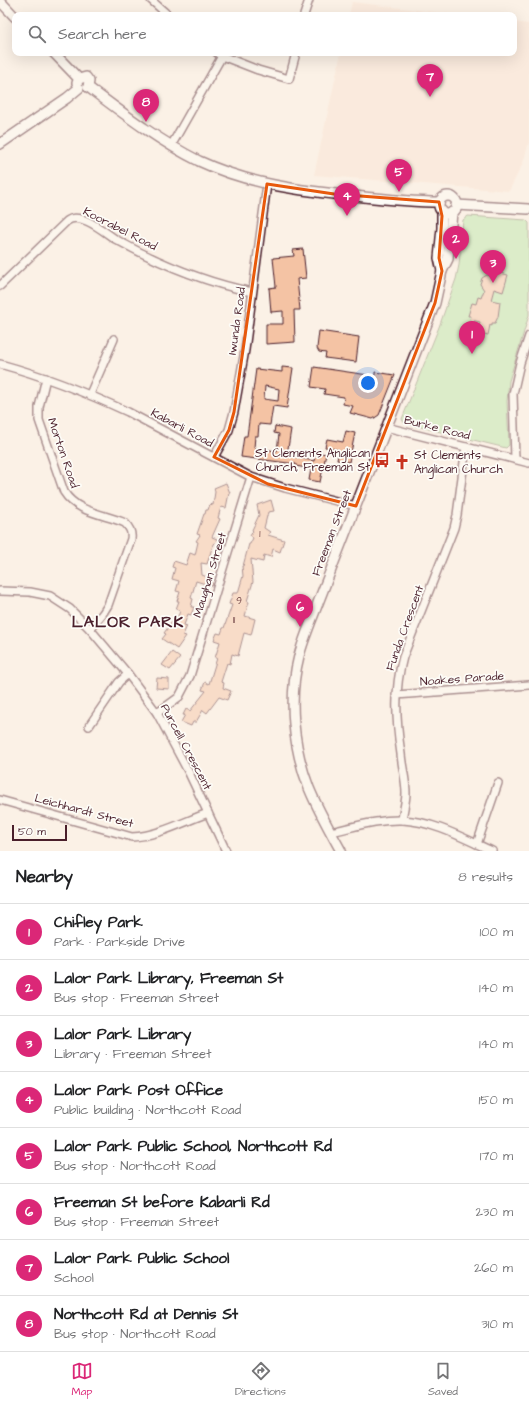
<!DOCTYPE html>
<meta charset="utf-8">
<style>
body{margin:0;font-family:"Architects Daughter",sans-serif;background:#f2f2f2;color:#202124}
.scale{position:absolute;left:12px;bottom:10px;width:55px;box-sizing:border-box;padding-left:4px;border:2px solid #4a1f2b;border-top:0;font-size:11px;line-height:14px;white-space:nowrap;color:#4a1f2b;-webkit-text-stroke:3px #fdfcf7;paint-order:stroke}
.you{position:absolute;left:368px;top:383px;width:14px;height:14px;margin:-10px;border:3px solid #fff;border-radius:50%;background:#1a73e8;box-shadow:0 0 0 6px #1a73e833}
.badge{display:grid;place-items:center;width:26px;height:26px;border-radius:50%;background:#db2777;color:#fff;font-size:13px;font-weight:700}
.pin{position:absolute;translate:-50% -33px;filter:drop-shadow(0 1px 2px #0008)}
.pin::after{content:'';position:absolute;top:21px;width:14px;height:12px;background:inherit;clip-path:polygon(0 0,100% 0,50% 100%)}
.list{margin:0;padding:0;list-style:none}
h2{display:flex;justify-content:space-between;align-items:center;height:52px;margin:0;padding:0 16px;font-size:17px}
h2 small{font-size:13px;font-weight:400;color:#757577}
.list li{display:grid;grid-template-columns:26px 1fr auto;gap:12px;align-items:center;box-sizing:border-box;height:56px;padding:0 16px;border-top:1px solid #e0e0e0}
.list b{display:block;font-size:15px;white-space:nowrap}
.list p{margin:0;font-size:13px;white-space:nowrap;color:#757577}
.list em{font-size:13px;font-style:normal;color:#757577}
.icon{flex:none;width:22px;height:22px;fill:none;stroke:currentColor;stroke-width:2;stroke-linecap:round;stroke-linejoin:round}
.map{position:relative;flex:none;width:529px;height:851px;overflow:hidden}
.search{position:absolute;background:#fff;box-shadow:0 4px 16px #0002;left:12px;right:12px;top:12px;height:44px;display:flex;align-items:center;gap:10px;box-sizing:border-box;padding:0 14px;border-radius:8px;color:#757577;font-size:15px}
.sheet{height:500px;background:#fff}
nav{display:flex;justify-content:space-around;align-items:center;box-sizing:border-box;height:56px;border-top:1px solid #e0e0e0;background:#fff;font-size:11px;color:#757577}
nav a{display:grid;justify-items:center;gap:2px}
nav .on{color:#db2777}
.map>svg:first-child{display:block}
.built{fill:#f9e3d2}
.green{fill:#b5e6a6;stroke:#808268}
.building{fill:#f4c3a4;stroke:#4a1f2b;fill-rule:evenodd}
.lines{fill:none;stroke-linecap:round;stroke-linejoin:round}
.minor-casing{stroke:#4a1f2b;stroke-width:10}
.tertiary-casing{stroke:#4a1f2b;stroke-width:12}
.minor{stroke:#fdfcf7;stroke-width:7}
.tertiary{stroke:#fdfcf7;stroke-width:9}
.marked{fill:none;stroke:#e8590c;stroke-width:3;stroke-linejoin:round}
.labels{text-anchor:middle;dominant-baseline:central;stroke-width:3.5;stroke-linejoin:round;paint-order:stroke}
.number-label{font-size:10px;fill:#744849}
.street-label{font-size:12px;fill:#4a1f2b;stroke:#fdfcf7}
.poi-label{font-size:12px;fill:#4a1f2b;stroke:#fdfcf7;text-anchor:end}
.district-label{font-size:16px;font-weight:bold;letter-spacing:1px;fill:#4a1f2b;stroke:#fdfcf7}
</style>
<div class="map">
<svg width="529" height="851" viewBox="0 0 529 851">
<rect width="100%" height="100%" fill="#fbf1e6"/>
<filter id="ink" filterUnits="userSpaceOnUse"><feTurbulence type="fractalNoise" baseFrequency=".025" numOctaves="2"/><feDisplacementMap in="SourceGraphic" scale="8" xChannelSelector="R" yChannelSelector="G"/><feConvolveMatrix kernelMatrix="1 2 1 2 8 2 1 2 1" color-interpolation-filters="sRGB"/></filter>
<g filter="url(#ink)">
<!-- built -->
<g class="built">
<path d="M 352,2 L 457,15 L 349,15 Z"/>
<path d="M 514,22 L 529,24 L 529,142 L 523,163 L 509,191 L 314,175 L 341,53 L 514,53 Z"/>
</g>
<!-- green -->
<path class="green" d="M 468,216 L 526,220 L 529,223 L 529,315 L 509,381 L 507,401 L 509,445 L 506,448 L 404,423 L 402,419 L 439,327 L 456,279 L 459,265 L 463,220 Z"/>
<!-- building -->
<g class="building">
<path d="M 303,249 L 306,278 L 297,279 L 300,310 L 294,310 L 295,342 L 266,344 L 266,324 L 283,324 L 283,311 L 271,312 L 269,288 L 276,287 L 273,258 L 294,256 L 293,250 Z"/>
<path d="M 496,272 L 508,275 L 503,292 L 494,289 L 491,300 L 500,302 L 498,317 L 495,323 L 492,323 L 492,326 L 490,325 L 488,335 L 477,332 L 480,322 L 470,320 L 471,316 L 468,316 L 472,303 L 476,304 L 478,297 L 481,298 L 484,290 L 480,284 L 482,278 L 487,275 L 495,277 Z"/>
<path d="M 319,331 L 359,337 L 356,362 L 325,358 L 326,353 L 319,352 L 317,348 Z"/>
<path d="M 282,367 L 293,368 L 287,408 L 273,406 L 270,425 L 259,424 L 258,436 L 255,436 L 254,448 L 277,451 L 279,434 L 274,433 L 275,426 L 291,429 L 287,455 L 314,461 L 316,452 L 326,454 L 320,482 L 309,480 L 311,469 L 296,466 L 296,464 L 241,457 L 244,436 L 247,436 L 256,369 L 282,372 ZM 265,386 L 279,389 L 278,401 L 264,399 Z"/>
<path d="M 314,367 L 375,376 L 375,372 L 395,375 L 379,415 L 373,419 L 350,413 L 353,406 L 343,404 L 344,397 L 324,394 L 325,389 L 311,387 Z"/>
<path d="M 346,431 L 355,433 L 349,462 L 337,460 L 339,450 L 325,447 L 327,439 L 343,442 Z"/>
<path d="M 226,483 L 230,493 L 229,493 L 226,508 L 221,507 L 218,518 L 220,519 L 212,537 L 217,539 L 212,548 L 207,564 L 201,563 L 202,575 L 207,577 L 213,584 L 212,586 L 196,581 L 191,598 L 193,599 L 191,607 L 194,607 L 191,615 L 188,614 L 184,625 L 187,626 L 183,635 L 186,636 L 177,649 L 162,639 L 166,634 L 164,633 L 172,622 L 175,624 L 180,611 L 176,609 L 179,601 L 177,601 L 180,592 L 176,591 L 179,581 L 172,579 L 175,568 L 172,567 L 174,561 L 186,565 L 190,553 L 195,555 L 198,542 L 196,541 L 200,535 L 197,534 L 204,514 L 205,514 L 206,510 L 208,510 L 210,504 L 213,505 L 215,492 L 214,488 Z"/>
<path d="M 271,500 L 274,511 L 268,512 L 264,528 L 270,532 L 268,535 L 284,540 L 280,552 L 273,549 L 271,557 L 264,555 L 263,562 L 251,559 L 253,582 L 247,601 L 249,602 L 245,616 L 255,619 L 251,635 L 244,633 L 238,656 L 232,654 L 230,664 L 227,663 L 221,682 L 224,683 L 223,688 L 231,691 L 227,700 L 219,697 L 207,713 L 203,710 L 196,722 L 193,722 L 191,726 L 181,722 L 185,715 L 183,715 L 186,709 L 190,711 L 206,691 L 202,690 L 205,682 L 209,684 L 217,658 L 215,658 L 220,642 L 214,640 L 217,633 L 221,634 L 223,628 L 224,628 L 232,605 L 229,604 L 233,593 L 238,593 L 243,576 L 242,566 L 243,566 L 249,544 L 250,544 L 253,538 L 250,536 L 253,531 L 252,530 L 259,515 L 257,505 Z"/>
<path d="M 172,652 L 180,658 L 170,670 L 162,665 Z"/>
<path d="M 157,678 L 169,679 L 169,689 L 156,688 Z"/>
</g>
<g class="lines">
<defs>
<g id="minor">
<path d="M 151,0 L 168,15"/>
<path d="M 304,15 L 309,0"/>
<path d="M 217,53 L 222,56 L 258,70 L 289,79 L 296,53"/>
<path d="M 171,146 L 222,56"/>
<path d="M 0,286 L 67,221 C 80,211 103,231 115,239 C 158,263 204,282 252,292"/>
<path d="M 0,364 C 44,376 87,393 128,412 L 251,477 L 285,488 L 356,506"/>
<path d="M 46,378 L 39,407 L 39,420 L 64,492 C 77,513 105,514 125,523 C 130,528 132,532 131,539 L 108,605 L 103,613 L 90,629"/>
<path d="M 90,394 L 114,339"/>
<path d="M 386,427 L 529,463"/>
<path d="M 214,457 L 229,430 L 234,412 L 245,350 L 267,184"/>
<path d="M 515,459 L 513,394 L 520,363 L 529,336"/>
<path d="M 0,591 L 30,592 L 50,596 L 70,609 L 90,629 L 128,674 L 157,713 L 189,773 L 226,851"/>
<path d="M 396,695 L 529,685"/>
<path d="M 157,713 L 179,697 L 190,676 L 251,477"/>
<path d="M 89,726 L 119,682 L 128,674"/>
<path d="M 0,800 L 132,837 C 158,836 183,822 208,813"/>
<path d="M 402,820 C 403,811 406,802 406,793 C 406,780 402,767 401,754 C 396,720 394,690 403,657 L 454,528 L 457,515 L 466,447"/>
<path d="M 331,832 C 354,827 378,819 403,820 C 435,822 463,838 492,851"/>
<path d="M 477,844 L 498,783"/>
</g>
<g id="tertiary">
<path d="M 0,1 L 15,17"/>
<path d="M 54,53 L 79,79"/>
<path d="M 77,83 L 79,79 L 86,77 L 89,81 L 88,87"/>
<path d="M 88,87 C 124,114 159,141 199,161 C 248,184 301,191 355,196 C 383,199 411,202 439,202"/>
<path d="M 0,144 L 67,98 L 79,88"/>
<circle cx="448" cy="205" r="9"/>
<path d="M 456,205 L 528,209"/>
<path d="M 442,211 L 442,228 L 439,258 L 442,271"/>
<path d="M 341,851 C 330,831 318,810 309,788 C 293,747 288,699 299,656 C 302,644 307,632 311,621 L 435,303 L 442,271 L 448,259 L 452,212"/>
</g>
</defs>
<!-- minor casing -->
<use href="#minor" class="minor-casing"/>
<!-- tertiary casing -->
<use href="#tertiary" class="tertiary-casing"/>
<!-- minor -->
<use href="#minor" class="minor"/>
<!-- tertiary -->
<use href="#tertiary" class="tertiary"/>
</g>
</g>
<!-- marked area -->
<path d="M0 0H529V851H0ZM 267,184 L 334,194 L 439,202 L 442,216 L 439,258 L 442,271 L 435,303 L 356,506 L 268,484 L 214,457 L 229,430 L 234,412 Z" fill="#fbf1e6" fill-opacity=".55" fill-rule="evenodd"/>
<path class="marked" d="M 267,184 L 334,194 L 439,202 L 442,216 L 439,258 L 442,271 L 435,303 L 356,506 L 268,484 L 214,457 L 229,430 L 234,412 Z"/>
<!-- icons -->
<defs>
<symbol id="bus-bare" viewBox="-9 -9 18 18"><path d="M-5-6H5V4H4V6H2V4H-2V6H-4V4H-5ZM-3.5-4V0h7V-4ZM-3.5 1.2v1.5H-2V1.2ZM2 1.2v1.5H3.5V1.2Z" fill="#c8321e" stroke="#fdfcf7" stroke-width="2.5" paint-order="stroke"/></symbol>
<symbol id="church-bare" viewBox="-9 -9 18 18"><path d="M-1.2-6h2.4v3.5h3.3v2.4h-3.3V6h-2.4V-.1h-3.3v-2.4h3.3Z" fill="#c8321e" stroke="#fdfcf7" stroke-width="2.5" paint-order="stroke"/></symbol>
</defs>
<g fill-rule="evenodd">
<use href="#bus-bare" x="371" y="449" width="22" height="22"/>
<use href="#church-bare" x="391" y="451" width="22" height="22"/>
</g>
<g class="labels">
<!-- number labels -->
<g class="number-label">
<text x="260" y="534">1</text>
<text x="239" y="601">9</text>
<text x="234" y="620">11</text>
</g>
<!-- street labels -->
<g class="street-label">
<text transform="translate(120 229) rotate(27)">Koorabel Road</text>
<text transform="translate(237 321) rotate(-82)">Iwunda Road</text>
<text transform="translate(182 428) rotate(28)">Kabarli Road</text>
<text transform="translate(437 428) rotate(14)">Burke Road</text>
<text transform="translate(63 453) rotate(71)">Morton Road</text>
<text transform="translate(332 533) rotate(-69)">Freeman Street</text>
<text transform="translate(210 575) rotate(-73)">Maughan Street</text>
<text transform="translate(405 628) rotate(-70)">Funda Crescent</text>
<text transform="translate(462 679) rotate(-4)">Noakes Parade</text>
<text transform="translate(186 747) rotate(62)">Purcell Crescent</text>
<text transform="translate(84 811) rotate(15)">Leichhardt Street</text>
</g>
<!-- poi labels -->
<g class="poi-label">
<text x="370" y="453">St Clements Anglican<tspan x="370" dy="14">Church, Freeman St</tspan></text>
<text x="414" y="455" text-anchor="start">St Clements<tspan x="414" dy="14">Anglican Church</tspan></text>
</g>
<!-- district labels -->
<g class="district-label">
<text x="128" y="622">LALOR PARK</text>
</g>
</g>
</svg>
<div class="scale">50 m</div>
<div class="you"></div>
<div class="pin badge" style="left:472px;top:354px">1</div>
<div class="pin badge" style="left:456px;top:259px">2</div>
<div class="pin badge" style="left:493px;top:283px">3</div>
<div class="pin badge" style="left:347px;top:216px">4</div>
<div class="pin badge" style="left:399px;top:192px">5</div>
<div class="pin badge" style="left:300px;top:627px">6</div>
<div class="pin badge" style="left:430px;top:97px">7</div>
<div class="pin badge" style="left:146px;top:122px">8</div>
<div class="search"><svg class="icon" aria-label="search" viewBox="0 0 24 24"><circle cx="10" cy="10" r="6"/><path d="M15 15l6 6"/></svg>Search here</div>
</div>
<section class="sheet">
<h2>Nearby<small>8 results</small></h2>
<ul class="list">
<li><span class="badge">1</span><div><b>Chifley Park</b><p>Park · Parkside Drive</p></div><em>100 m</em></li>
<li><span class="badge">2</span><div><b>Lalor Park Library, Freeman St</b><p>Bus stop · Freeman Street</p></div><em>140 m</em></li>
<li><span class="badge">3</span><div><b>Lalor Park Library</b><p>Library · Freeman Street</p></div><em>140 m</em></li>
<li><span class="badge">4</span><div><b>Lalor Park Post Office</b><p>Public building · Northcott Road</p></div><em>150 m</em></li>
<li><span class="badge">5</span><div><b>Lalor Park Public School, Northcott Rd</b><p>Bus stop · Northcott Road</p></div><em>170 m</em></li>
<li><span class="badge">6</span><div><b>Freeman St before Kabarli Rd</b><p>Bus stop · Freeman Street</p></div><em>230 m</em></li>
<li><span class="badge">7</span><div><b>Lalor Park Public School</b><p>School</p></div><em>260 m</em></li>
<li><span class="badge">8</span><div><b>Northcott Rd at Dennis St</b><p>Bus stop · Northcott Road</p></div><em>310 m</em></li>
</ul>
</section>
<nav>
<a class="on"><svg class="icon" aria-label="map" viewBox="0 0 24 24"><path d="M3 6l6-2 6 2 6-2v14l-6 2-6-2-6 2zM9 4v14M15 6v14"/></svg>Map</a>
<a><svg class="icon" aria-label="directions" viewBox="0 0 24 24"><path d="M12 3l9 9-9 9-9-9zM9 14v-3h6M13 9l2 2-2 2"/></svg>Directions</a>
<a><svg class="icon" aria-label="saved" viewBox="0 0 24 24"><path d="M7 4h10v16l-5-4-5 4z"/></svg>Saved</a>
</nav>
